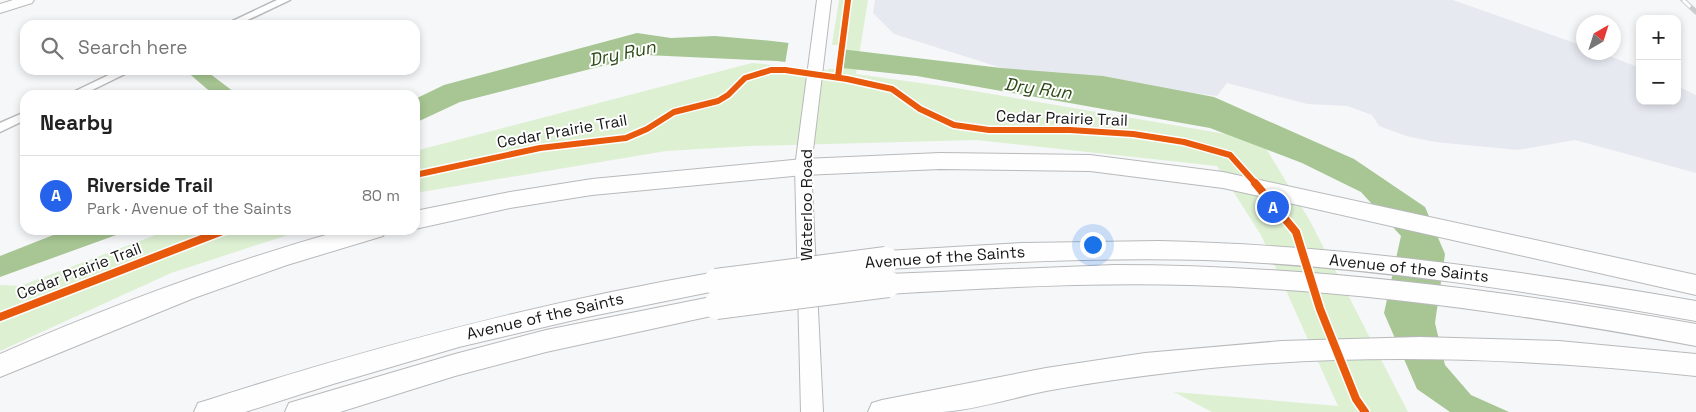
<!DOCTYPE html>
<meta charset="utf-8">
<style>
body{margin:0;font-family:"Space Grotesk",sans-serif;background:#f2f2f2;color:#222}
.controls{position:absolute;right:15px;top:15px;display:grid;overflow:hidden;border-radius:10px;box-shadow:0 2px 8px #0003}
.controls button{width:45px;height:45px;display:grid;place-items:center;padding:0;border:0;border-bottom:1px solid #e0e0e0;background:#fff;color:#222;font:25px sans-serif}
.compass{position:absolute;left:1576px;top:15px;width:45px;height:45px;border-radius:50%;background:#fff;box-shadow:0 2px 8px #0003;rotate:39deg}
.you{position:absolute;left:1092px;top:244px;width:18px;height:18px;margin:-12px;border:4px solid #fff;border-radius:50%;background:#1a73e8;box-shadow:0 0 0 8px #1a73e833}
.badge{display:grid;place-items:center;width:32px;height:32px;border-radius:50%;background:#2563eb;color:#fff;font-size:16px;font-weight:700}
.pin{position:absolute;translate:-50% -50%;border:2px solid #fff;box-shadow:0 1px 5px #0006}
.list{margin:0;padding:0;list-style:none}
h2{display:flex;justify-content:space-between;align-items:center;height:65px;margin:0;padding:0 20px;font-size:21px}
h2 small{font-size:16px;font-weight:400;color:#767676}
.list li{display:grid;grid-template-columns:32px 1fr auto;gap:15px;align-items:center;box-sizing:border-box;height:80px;padding:0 20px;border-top:1px solid #e0e0e0}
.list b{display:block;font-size:19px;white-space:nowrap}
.list p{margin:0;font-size:16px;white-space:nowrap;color:#767676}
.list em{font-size:16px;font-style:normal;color:#767676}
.icon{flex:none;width:28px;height:28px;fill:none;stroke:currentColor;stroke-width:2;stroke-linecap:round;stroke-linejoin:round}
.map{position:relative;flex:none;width:1696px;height:412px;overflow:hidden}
.search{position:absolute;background:#fff;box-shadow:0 2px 8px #0003;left:20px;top:20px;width:400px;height:55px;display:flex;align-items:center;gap:12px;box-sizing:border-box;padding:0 18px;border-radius:15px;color:#767676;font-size:19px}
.panel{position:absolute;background:#fff;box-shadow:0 2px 8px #0003;left:20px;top:90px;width:400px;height:145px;border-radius:15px}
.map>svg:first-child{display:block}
.built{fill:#e7e9f1}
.green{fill:#ddf0d2}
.water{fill:#a7c693}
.pier{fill:#f6f7f9}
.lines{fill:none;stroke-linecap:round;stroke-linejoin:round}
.street-casing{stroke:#b8b9bb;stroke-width:3}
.secondary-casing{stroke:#b8b9bb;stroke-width:2}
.highway-casing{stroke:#b8b9bb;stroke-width:2}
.street{fill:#fefefe;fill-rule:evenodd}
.secondary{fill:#fefefe;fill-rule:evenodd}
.highway{fill:#fefefe;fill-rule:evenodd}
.rail-casing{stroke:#ccccce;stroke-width:5}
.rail{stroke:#fff;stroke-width:3;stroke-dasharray:10;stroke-linecap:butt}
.highway-bridge-casing{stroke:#b8b9bb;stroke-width:28;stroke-linecap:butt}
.highway-bridge{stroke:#fefefe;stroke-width:26}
.cycleway-far1-casing{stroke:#fff;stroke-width:9}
.cycleway-casing{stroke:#fff;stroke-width:11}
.cycleway-far1{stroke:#e8590c;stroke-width:6}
.cycleway{stroke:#e8590c;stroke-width:8}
.labels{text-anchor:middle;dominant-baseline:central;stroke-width:4;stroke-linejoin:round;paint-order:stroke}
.street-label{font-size:16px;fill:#171718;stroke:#fff}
.water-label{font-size:18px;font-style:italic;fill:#2d4a16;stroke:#fff}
</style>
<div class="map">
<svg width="1696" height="412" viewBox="0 0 1696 412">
<rect width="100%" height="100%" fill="#f6f7f9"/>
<!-- built -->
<path class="built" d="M 875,0 L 1453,0 L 1583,46 L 1584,52 L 1602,53 L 1640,68 L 1640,101 L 1677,101 L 1677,86 L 1696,95 L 1696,173 L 1575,140 L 1518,150 L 1435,142 L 1406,136 L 1379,126 L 1372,115 L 1347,106 L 1307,104 L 1227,83 L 1217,96 L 1008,70 L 894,34 L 873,13 Z"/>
<!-- green -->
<g class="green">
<path d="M 839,0 L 868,0 L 856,74 L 956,88 L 1261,140 L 1310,221 L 1408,412 L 1212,412 L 1174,392 L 1338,406 L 1261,235 L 1217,166 L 976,140 L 749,146 L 666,151 L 415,193 L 415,151 L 752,63 L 828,70 Z"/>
<path d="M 169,230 L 303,230 L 171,273 L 0,351 L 0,285 L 20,286 Z"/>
</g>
<!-- water -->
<g class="water">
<path d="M 637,33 L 671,38 L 715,36 L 772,41 L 1001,68 L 1103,76 L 1214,97 L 1354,159 L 1425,207 L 1445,254 L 1435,323 L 1445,365 L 1471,395 L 1509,412 L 1450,412 L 1417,389 L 1384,313 L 1401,236 L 1361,192 L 1302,163 L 1210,128 L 917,76 L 777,61 L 646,55 L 460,102 L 415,123 L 415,99 L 444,85 Z"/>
<path d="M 185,70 L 205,70 L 238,95 L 214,95 Z"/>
<path d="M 66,230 L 130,230 L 0,277 L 0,256 Z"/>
</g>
<!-- pier -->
<path class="pier" d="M 789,40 L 844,46 L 841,70 L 785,64 Z"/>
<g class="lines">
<defs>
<g id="street">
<path d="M 277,0 L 290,0 L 237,25 L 224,25 Z"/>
<path d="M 119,70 L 133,70 L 82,95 L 67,95 Z"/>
<path d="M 25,112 L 25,120 L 0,132 L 0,123 Z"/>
</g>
<g id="secondary">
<path d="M 13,0 L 34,0 L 32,3 L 0,13 L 0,4 Z"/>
<path d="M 817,0 L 831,0 L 811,167 L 823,412 L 801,412 L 795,167 Z"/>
</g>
<g id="highway">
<path d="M 940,153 L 1090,155 L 1223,172 L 1696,275 L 1696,295 L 1223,188 L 1090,171 L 940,169 L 803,175 L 592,195 L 510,208 L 415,229 L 415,211 L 510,192 L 592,179 L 803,159 Z"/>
<path d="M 343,230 L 386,230 L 383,236 L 287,265 L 194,298 L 0,377 L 0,354 C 112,305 226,263 343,230 Z"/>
<path d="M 1159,241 C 1340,245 1518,270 1696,301 L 1696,321 C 1534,292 1370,266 1205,260 C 1099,257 992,263 886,269 L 877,267 L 873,260 L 877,253 L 886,251 L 1022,243 Z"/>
<path d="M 1114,265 C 1310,265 1503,290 1696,324 L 1696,346 C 1529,315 1360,290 1190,285 C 1089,282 988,288 888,294 L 879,291 L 875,284 L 879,277 L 888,274 Z"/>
<path d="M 716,272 L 725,275 L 729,282 L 725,289 L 587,317 L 459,347 L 333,384 L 245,412 L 194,412 L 198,403 L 208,400 C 375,346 543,302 716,272 Z"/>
<path d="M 716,296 L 725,299 L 729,306 L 725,313 L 546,352 L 455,376 L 340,412 L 285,412 L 289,403 L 299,400 L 455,354 L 546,330 Z"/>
<path d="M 1420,337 L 1559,341 L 1696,354 L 1696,376 C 1535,359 1373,352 1211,368 C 1156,374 1100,381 1046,391 C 1012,398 977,409 943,412 C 918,412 892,412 868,412 L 872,403 L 882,400 L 1046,368 L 1145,353 L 1282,341 Z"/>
</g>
</defs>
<!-- street casing -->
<use href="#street" class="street-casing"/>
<!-- secondary casing -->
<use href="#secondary" class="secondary-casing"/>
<!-- highway casing -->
<use href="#highway" class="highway-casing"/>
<!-- street -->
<use href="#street" class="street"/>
<!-- secondary -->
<use href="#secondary" class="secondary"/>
<!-- highway -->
<use href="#highway" class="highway"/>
<defs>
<path id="rail" d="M 1683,0 L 1696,12"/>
</defs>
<!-- rail casing -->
<use href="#rail" class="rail-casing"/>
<!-- rail -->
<use href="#rail" class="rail"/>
<defs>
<g id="highway-bridge">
<path d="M 716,282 L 886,260"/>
<path d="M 716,306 L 888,284"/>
</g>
</defs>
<!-- highway-bridge casing -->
<use href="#highway-bridge" class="highway-bridge-casing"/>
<!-- highway-bridge -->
<use href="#highway-bridge" class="highway-bridge"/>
<defs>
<g id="cycleway-far1">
<path d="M 838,77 L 848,0"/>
<path d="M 415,175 L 540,148 L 626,138 L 647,129 L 674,112 L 718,101 L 728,95 L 745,78 L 771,70 L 785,70 L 847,79 L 892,89 L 920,109 L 954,125 L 989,130 L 1070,130 L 1133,134 L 1184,142 L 1230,155 L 1256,184"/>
</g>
<g id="cycleway">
<path d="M 1255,183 L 1296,232 L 1320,309 L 1356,399 L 1365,412"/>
<path d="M 0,317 L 225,230"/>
</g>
</defs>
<!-- cycleway-far1 casing -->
<use href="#cycleway-far1" class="cycleway-far1-casing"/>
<!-- cycleway casing -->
<use href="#cycleway" class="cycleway-casing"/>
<!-- cycleway-far1 -->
<use href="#cycleway-far1" class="cycleway-far1"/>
<!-- cycleway -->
<use href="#cycleway" class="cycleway"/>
</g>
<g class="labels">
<!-- street labels -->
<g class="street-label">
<text transform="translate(1062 118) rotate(2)">Cedar Prairie Trail</text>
<text transform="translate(562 131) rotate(-10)">Cedar Prairie Trail</text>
<text transform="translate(806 205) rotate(-90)">Waterloo Road</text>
<text transform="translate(945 257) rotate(-4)">Avenue of the Saints</text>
<text transform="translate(1409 268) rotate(6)">Avenue of the Saints</text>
<text transform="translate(79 271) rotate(-21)">Cedar Prairie Trail</text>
<text transform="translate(545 316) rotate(-13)">Avenue of the Saints</text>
</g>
<!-- water labels -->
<g class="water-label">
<text transform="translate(622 53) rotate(-12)">Dry Run</text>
<text transform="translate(1038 88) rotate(8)">Dry Run</text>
</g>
</g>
</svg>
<div class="controls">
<button>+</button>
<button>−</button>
</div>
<svg class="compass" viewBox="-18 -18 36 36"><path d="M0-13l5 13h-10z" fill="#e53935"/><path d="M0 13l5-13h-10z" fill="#767676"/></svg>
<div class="you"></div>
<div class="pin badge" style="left:1273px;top:207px">A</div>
<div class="search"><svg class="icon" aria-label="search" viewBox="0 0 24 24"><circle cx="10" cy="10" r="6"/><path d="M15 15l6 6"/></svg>Search here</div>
<section class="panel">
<h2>Nearby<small></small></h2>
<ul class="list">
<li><span class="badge">A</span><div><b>Riverside Trail</b><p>Park · Avenue of the Saints</p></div><em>80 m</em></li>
</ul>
</section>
</div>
